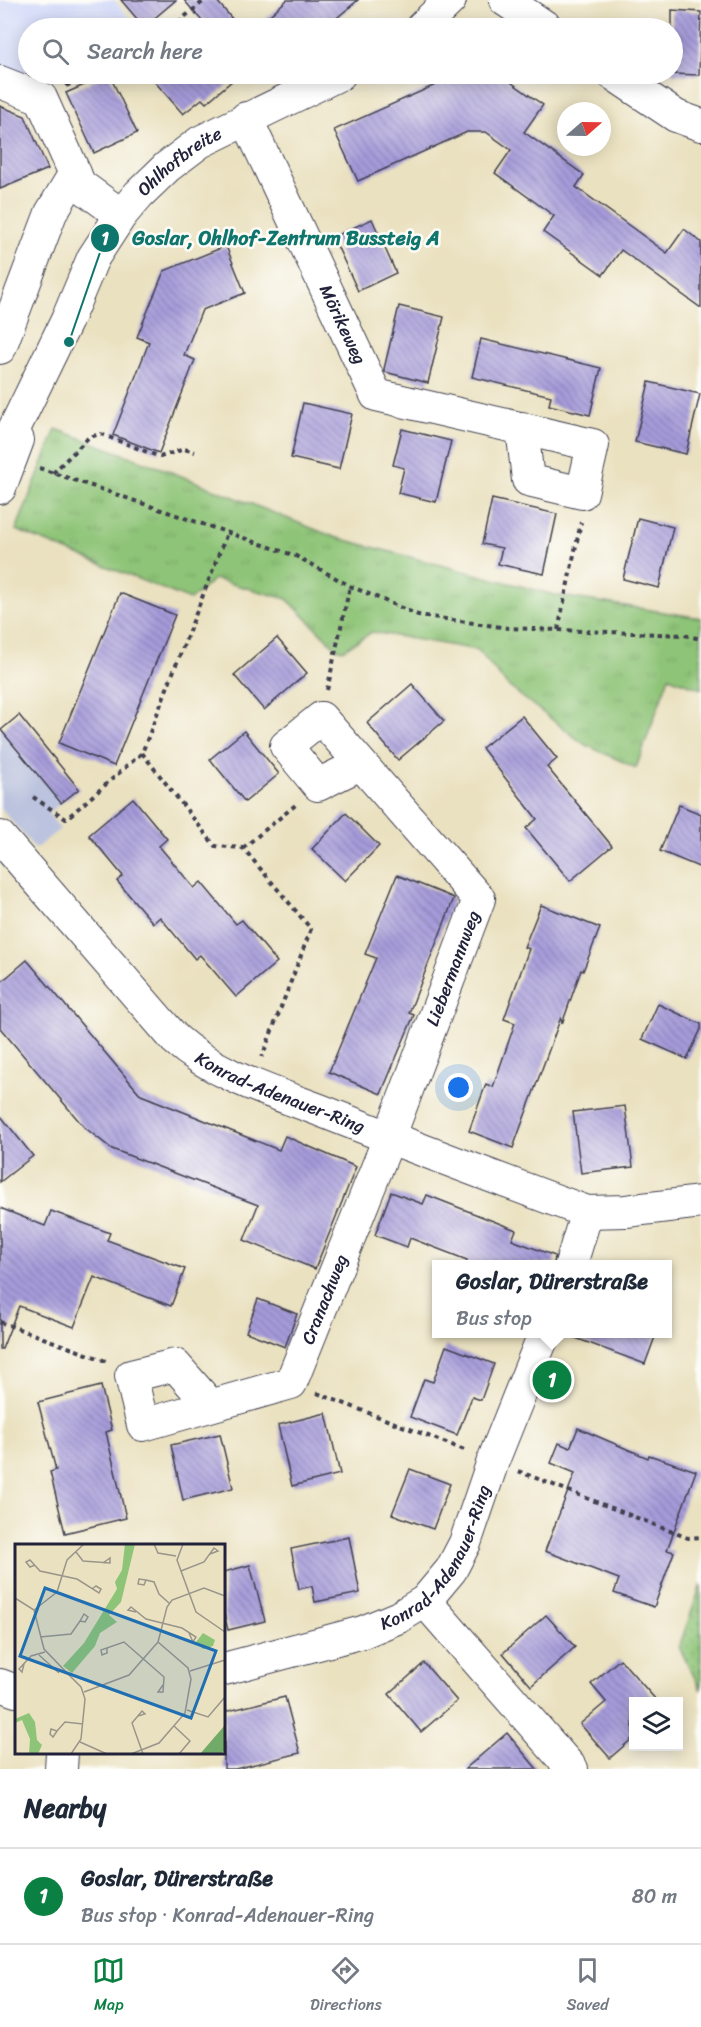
<!DOCTYPE html>
<meta charset="utf-8">
<style>
body{margin:0;font-family:Sriracha,sans-serif;background:#f6f6f7;color:#1f2937}
.controls{position:absolute;right:18px;bottom:18px;display:grid;overflow:hidden;border-radius:0px;box-shadow:0 3px 15px #0003}
.controls button{width:54px;height:54px;display:grid;place-items:center;padding:0;border:0;border-bottom:2px solid #e0e1e3;background:#fff;color:#1f2937;font:30px sans-serif}
.compass{position:absolute;left:557px;top:102px;width:54px;height:54px;border-radius:50%;background:#fff;box-shadow:0 3px 15px #0003;rotate:70deg}
.you{position:absolute;left:459px;top:1088px;width:21px;height:21px;margin:-15px;border:4px solid #fff;border-radius:50%;background:#1a73e8;box-shadow:0 0 0 9px #1a73e833}
.badge{display:grid;place-items:center;width:39px;height:39px;border-radius:50%;background:#0b8043;color:#fff;font-size:20px;font-weight:700}
.pin{position:absolute;translate:-50% -50%;border:3px solid #fff;box-shadow:0 2px 6px #0006}
.popup{position:absolute;left:432px;top:1260px;width:240px;height:78px;box-sizing:border-box;display:grid;place-content:center;border-radius:0px;background:#fff;filter:drop-shadow(0 2px 4px #0005);font-size:20px;white-space:nowrap;color:#747a83}
.popup b{font-size:22px;color:#1f2937}
.popup::after{content:'';position:absolute;left:50%;top:100%;margin-left:-12px;border:12px solid transparent;border-top-color:#fff}
.list{margin:0;padding:0;list-style:none}
h2{display:flex;justify-content:space-between;align-items:center;height:78px;margin:0;padding:0 24px;font-size:26px}
h2 small{font-size:20px;font-weight:400;color:#747a83}
.list li{display:grid;grid-template-columns:39px 1fr auto;gap:18px;align-items:center;box-sizing:border-box;height:96px;padding:0 24px;border-top:2px solid #e0e1e3}
.list b{display:block;font-size:22px;white-space:nowrap}
.list p{margin:0;font-size:20px;white-space:nowrap;color:#747a83}
.list em{font-size:20px;font-style:normal;color:#747a83}
.icon{flex:none;width:33px;height:33px;fill:none;stroke:currentColor;stroke-width:2;stroke-linecap:round;stroke-linejoin:round}
.map{position:relative;flex:none;width:701px;height:1769px;overflow:hidden}
.search{position:absolute;background:#fff;box-shadow:0 3px 15px #0003;left:18px;right:18px;top:18px;height:66px;display:flex;align-items:center;gap:15px;box-sizing:border-box;padding:0 21px;border-radius:33px;color:#747a83;font-size:22px}
.sheet{height:174px;background:#fff}
nav{display:flex;justify-content:space-around;align-items:center;box-sizing:border-box;height:84px;border-top:2px solid #e0e1e3;background:#fff;font-size:16px;color:#747a83}
nav a{display:grid;justify-items:center;gap:3px}
nav .on{color:#0b8043}
.map>svg:first-child{display:block}
.built{fill:#d1d9f9}
.industrial{fill:#bbc3de}
.grass{fill:url(#grass-tufts);stroke:#587359;stroke-width:1.5}
.park{fill:url(#park-dots);stroke:#587359;stroke-width:1.5}
.building{fill:url(#building-back-hatch)}
.lines{fill:none;stroke-linecap:round;stroke-linejoin:round}
.minor-casing{stroke:#403f4f;stroke-width:34}
.path{stroke:#403f4f;stroke-width:4;stroke-dasharray:4.5 4.5;stroke-linecap:butt}
.minor{stroke:#fff;stroke-width:32}
.labels{text-anchor:middle;dominant-baseline:central;stroke-width:5;stroke-linejoin:round;paint-order:stroke}
.street-label{font-size:18px;fill:#22223b;stroke:#fdfcf7}
.inset-road{fill:none;stroke:#9a958b;stroke-width:1.5}
.view{fill:#1f6fb2;fill-opacity:0.15;stroke:#1f6fb2;stroke-width:3}
.inset-edge{fill:none;stroke:#22223b;stroke-width:3}
.leader{fill:none;stroke:#0f766e;stroke-width:2}
.callout-dot{fill:#0f766e;stroke:#fdfcf7;stroke-width:2}
.mark-label{font-size:18px;text-anchor:middle;font-weight:bold;fill:#fff}
.callout-label{font-size:20px;text-anchor:middle;font-weight:bold;fill:#0f766e;stroke:#fdfcf7;stroke-width:5;stroke-linejoin:round;paint-order:stroke}
</style>
<div class="map">
<svg width="701" height="1769" viewBox="0 0 701 1769">
<defs>
<pattern id="grass-tufts" width="24" height="20" patternUnits="userSpaceOnUse" patternTransform="scale(1.5)"><rect width="24" height="20" fill="#8ec477"/><path d="M3 7l-1-3M5 7V3M7 7l1-3M15 17l-1-3M17 17v-4M19 17l1-3" fill="none" stroke="#7aa868"/></pattern>
<pattern id="park-dots" width="8" height="8" patternUnits="userSpaceOnUse" patternTransform="scale(1.5)"><rect width="8" height="8" fill="#8ec477"/><path d="M2 2h.1M6 6h.1" fill="none" stroke="#7aa868" stroke-width="1.8" stroke-linecap="round"/></pattern>
<pattern id="building-back-hatch" width="6" height="6" patternUnits="userSpaceOnUse" patternTransform="scale(1.5)"><rect width="6" height="6" fill="#a69bda"/><path d="M-1 5l2 2M0 0l6 6M5-1l2 2" fill="none" stroke="#877eb2"/></pattern>
</defs>
<rect width="100%" height="100%" fill="#fdfcf7"/>
<filter id="ink" filterUnits="userSpaceOnUse"><feTurbulence type="fractalNoise" baseFrequency=".0167" numOctaves="2"/><feDisplacementMap in="SourceGraphic" scale="12" xChannelSelector="R" yChannelSelector="G"/><feConvolveMatrix kernelMatrix="1 2 1 2 8 2 1 2 1" color-interpolation-filters="sRGB"/></filter>
<filter id="wash" filterUnits="userSpaceOnUse"><feTurbulence type="fractalNoise" baseFrequency=".008" numOctaves="4" result="noise"/><feDisplacementMap in="SourceGraphic" scale="24" xChannelSelector="R" yChannelSelector="G"/><feGaussianBlur stdDeviation="1.35" result="paint"/><feColorMatrix in="noise" values="0 0 0 0 0 0 0 0 0 0 0 0 0 0 0 0 0 1.4 0 .05"/><feComposite in="paint" operator="in"/></filter>
<g filter="url(#wash)">
<rect width="100%" height="100%" fill="#eae1c0"/>
<!-- built -->
<path class="built" d="M 0,0 L 114,0 L 139,28 L 28,28 L 28,74 L 69,74 L 45,84 L 0,64 Z"/>
<!-- industrial -->
<path class="industrial" d="M 19,715 L 79,789 L 48,813 L 60,829 L 35,849 L 0,807 L 0,731 Z"/>
<!-- grass -->
<path class="grass" d="M 56,429 L 161,468 L 334,537 L 555,595 L 701,618 L 701,689 L 669,677 L 636,768 L 584,744 L 508,686 L 478,650 L 372,632 L 343,650 L 336,648 L 287,599 L 214,579 L 190,600 L 16,530 Z"/>
<!-- park -->
<path class="park" d="M 701,1585 L 701,1690 L 679,1647 Z"/>
<g id="blocks">
<!-- building -->
<g class="building">
<path d="M 121,0 L 176,0 L 144,27 Z"/>
<path d="M 184,0 L 216,0 L 240,28 L 208,28 Z"/>
<path d="M 287,0 L 358,0 L 325,28 L 255,28 Z"/>
<path d="M 672,10 L 701,12 L 699,75 L 672,74 Z"/>
<path d="M 109,74 L 137,133 L 94,153 L 66,93 Z"/>
<path d="M 148,74 L 240,74 L 206,103 L 202,99 L 183,114 Z"/>
<path d="M 460,74 L 502,76 L 543,105 L 524,132 L 584,175 L 576,187 L 667,253 L 684,229 L 701,242 L 701,308 L 621,250 L 603,275 L 543,232 L 554,216 L 495,173 L 511,150 L 486,132 L 467,132 L 358,181 L 334,130 Z"/>
<path d="M 0,106 L 25,116 L 48,169 L 0,189 Z"/>
<path d="M 372,219 L 396,273 L 358,291 L 333,237 Z"/>
<path d="M 226,246 L 245,293 L 202,310 L 184,355 L 195,360 L 159,453 L 113,435 L 149,342 L 137,337 L 164,271 Z"/>
<path d="M 399,306 L 444,317 L 428,383 L 385,372 L 384,369 Z"/>
<path d="M 481,339 L 601,368 L 590,415 L 549,405 L 551,396 L 472,377 Z"/>
<path d="M 649,382 L 700,394 L 686,454 L 635,442 Z"/>
<path d="M 303,403 L 352,414 L 339,469 L 291,458 Z"/>
<path d="M 402,429 L 451,441 L 436,502 L 398,493 L 404,468 L 393,465 Z"/>
<path d="M 492,499 L 557,514 L 544,574 L 498,564 L 502,548 L 482,544 Z"/>
<path d="M 638,518 L 673,527 L 659,588 L 623,579 Z"/>
<path d="M 120,593 L 175,615 L 114,766 L 59,743 Z"/>
<path d="M 277,638 L 307,673 L 264,710 L 234,675 Z"/>
<path d="M 412,684 L 444,721 L 398,760 L 367,723 Z"/>
<path d="M 19,715 L 79,789 L 61,803 L 1,730 Z"/>
<path d="M 522,716 L 557,759 L 547,767 L 612,846 L 570,881 L 526,828 L 537,819 L 482,748 Z"/>
<path d="M 244,731 L 279,774 L 245,802 L 210,759 Z"/>
<path d="M 133,798 L 167,839 L 159,846 L 194,888 L 201,882 L 236,924 L 242,920 L 277,962 L 236,997 L 200,955 L 195,959 L 160,917 L 153,923 L 117,881 L 123,876 L 89,835 Z"/>
<path d="M 679,805 L 701,814 L 701,868 L 660,851 Z"/>
<path d="M 346,813 L 379,846 L 345,881 L 312,849 Z"/>
<path d="M 397,875 L 454,898 L 409,1013 L 414,1015 L 381,1094 L 329,1072 L 376,958 L 365,954 Z"/>
<path d="M 541,905 L 600,928 L 583,971 L 581,970 L 562,1024 L 561,1017 L 513,1148 L 469,1131 L 486,1084 L 493,1087 L 515,1023 L 504,1019 L 529,949 L 524,947 Z"/>
<path d="M 27,960 L 141,1095 L 279,1150 L 285,1136 L 356,1167 L 315,1269 L 244,1240 L 258,1205 L 112,1149 L 84,1127 L 0,1028 L 0,983 Z"/>
<path d="M 658,1004 L 701,1024 L 701,1029 L 687,1059 L 642,1039 Z"/>
<path d="M 625,1106 L 633,1167 L 581,1173 L 573,1112 Z"/>
<path d="M 0,1115 L 33,1156 L 0,1182 Z"/>
<path d="M 391,1192 L 423,1204 L 427,1195 L 516,1230 L 512,1240 L 555,1256 L 554,1264 L 466,1264 L 467,1260 L 410,1238 L 407,1247 L 375,1235 Z"/>
<path d="M 0,1208 L 45,1226 L 51,1211 L 110,1233 L 107,1240 L 185,1269 L 171,1306 L 94,1277 L 74,1327 L 19,1306 L 2,1349 L 0,1349 Z"/>
<path d="M 258,1299 L 297,1314 L 285,1347 L 246,1332 Z"/>
<path d="M 570,1334 L 656,1334 L 645,1364 L 570,1336 Z"/>
<path d="M 446,1346 L 494,1364 L 481,1400 L 472,1397 L 457,1435 L 410,1417 L 424,1379 L 433,1382 Z"/>
<path d="M 101,1386 L 112,1430 L 106,1432 L 126,1518 L 65,1533 L 50,1472 L 56,1470 L 38,1402 Z"/>
<path d="M 326,1413 L 340,1474 L 292,1486 L 278,1425 Z"/>
<path d="M 578,1428 L 648,1458 L 649,1455 L 696,1471 L 667,1550 L 674,1552 L 654,1607 L 614,1593 L 619,1579 L 545,1551 L 575,1473 L 551,1463 L 559,1443 L 570,1448 Z"/>
<path d="M 220,1434 L 233,1488 L 183,1500 L 171,1445 Z"/>
<path d="M 410,1469 L 450,1484 L 433,1529 L 392,1514 Z"/>
<path d="M 349,1537 L 360,1593 L 315,1602 L 312,1586 L 299,1589 L 291,1549 Z"/>
<path d="M 250,1565 L 265,1621 L 228,1630 L 224,1613 L 224,1572 Z"/>
<path d="M 546,1615 L 575,1647 L 531,1686 L 503,1653 Z"/>
<path d="M 620,1659 L 657,1701 L 633,1701 L 633,1738 L 610,1758 L 580,1724 L 606,1702 L 591,1684 Z"/>
<path d="M 424,1663 L 457,1701 L 421,1732 L 389,1694 Z"/>
<path d="M 285,1697 L 300,1753 L 235,1769 L 224,1769 L 224,1712 Z"/>
<path d="M 507,1733 L 537,1769 L 465,1769 Z"/>
</g>
</g>
</g>
<g filter="url(#ink)">
<use href="#blocks" fill-opacity="0" stroke="#403f4f" stroke-width="1.5"/>
<g class="lines">
<defs>
<g id="minor">
<path d="M 505,0 L 547,28"/>
<path d="M 421,28 L 450,0"/>
<path d="M 613,74 L 676,116 L 701,125"/>
<path d="M 0,82 L 41,98 L 80,185 L 121,215"/>
<path id="s1" d="M 246,118 L 376,395 L 593,445 L 582,493 L 528,480 L 522,428"/>
<path d="M 0,348 L 51,213 L 75,173"/>
<path id="s2" d="M 0,458 L 67,320 L 93,258 L 121,215 L 139,194 L 167,167 L 200,142 L 340,74"/>
<path d="M 0,488 L 18,440"/>
<path id="s3" d="M 0,837 L 175,1039 C 215,1075 272,1092 322,1111 C 410,1146 498,1179 587,1212 L 571,1264"/>
<path d="M 587,1212 L 626,1211 L 701,1202"/>
<path id="s4" d="M 210,1405 L 175,1365 L 131,1376 L 143,1425 L 291,1383 L 389,1138 L 479,899 L 321,718 L 286,746 L 318,785 L 360,764"/>
<path d="M 425,1601 L 572,1769"/>
<path id="s5" d="M 224,1669 L 363,1632 L 399,1617 L 425,1601 L 451,1570 L 465,1543 L 493,1461 L 544,1334"/>
<path d="M 0,1685 L 16,1691"/>
<path d="M 61,1769 L 62,1752"/>
</g>
</defs>
<!-- minor casing -->
<use href="#minor" class="minor-casing"/>
<!-- path -->
<g class="path">
<path d="M 171,28 L 205,0"/>
<path d="M 66,86 L 92,74"/>
<path d="M 39,468 L 296,556 L 350,586 L 418,615 L 508,628 L 684,635 L 701,639"/>
<path d="M 53,473 L 89,437 L 101,434 L 160,457 L 184,449 L 195,452"/>
<path d="M 558,630 L 581,522"/>
<path d="M 327,690 L 350,586"/>
<path d="M 142,753 L 215,846 L 243,848 L 311,929 L 262,1057"/>
<path d="M 33,797 L 66,819 L 142,753 L 227,533"/>
<path d="M 243,848 L 298,803"/>
<path d="M 0,1322 L 106,1361"/>
<path d="M 317,1393 L 467,1451"/>
<path d="M 518,1471 L 688,1538 L 701,1537"/>
</g>
<!-- minor -->
<use href="#minor" class="minor"/>
</g>
</g>
<g class="labels">
<!-- street labels -->
<g class="street-label">
<text stroke="none"><textPath href="#s2" startOffset="352">Ohlhofbreite</textPath></text>
<text stroke="none"><textPath href="#s1" startOffset="228">Mörikeweg</textPath></text>
<text stroke="none"><textPath href="#s4" startOffset="748">Liebermannweg</textPath></text>
<text stroke="none"><textPath href="#s3" startOffset="386">Konrad-Adenauer-Ring</textPath></text>
<text stroke="none"><textPath href="#s4" startOffset="393">Cranachweg</textPath></text>
<text stroke="none"><textPath href="#s5" startOffset="254">Konrad-Adenauer-Ring</textPath></text>
</g>
</g>
<!-- overview -->
<g transform="translate(15 1544)">
<rect width="210" height="210" fill="#eae1c0"/>
<path d="M 110,0 L 120,0 L 106,58 L 94,71 L 102,78 L 85,89 L 80,102 L 57,129 L 48,122 L 69,99 L 102,45 L 100,38 L 107,26 ZM 14,169 L 20,178 L 22,196 L 27,201 L 23,210 L 14,210 L 15,195 L 7,176 L 0,179 L 0,175 Z" fill="#8ec477"/>
<path d="M 210,181 L 210,206 L 206,210 L 185,210 Z" fill="#72aa68"/>
<path d="M 188,89 L 200,96 L 198,102 L 188,105 L 181,98 Z" fill="#8ec477"/>
<path class="inset-road" d="M 139,0 L 143,9 L 161,12M 168,0 L 162,16 L 181,68 L 210,88M 61,8 L 68,17 L 95,19 L 95,14 L 88,19M 20,21 L 15,23 L 11,18 L 15,16 L 25,27 L 62,35 L 84,49 L 86,45 L 81,42 L 77,45M 166,27 L 189,18 L 199,4 L 203,7 L 195,10M 131,36 L 129,41 L 123,40 L 124,35 L 131,36 L 139,38 L 144,50 L 154,59M 0,54 L 19,66 L 29,105 L 54,131M 19,66 L 42,48 L 52,16 L 69,0M 121,68 L 113,66 L 116,63 L 131,75 L 167,84 L 181,93 L 178,98 L 174,89M 25,93 L 56,90 L 65,77 L 69,70 L 73,73 L 70,78 L 65,77M 143,98 L 152,63 L 157,56 L 189,44 L 210,52M 92,104 L 92,109 L 87,111 L 86,106 L 109,98 L 149,133 L 148,148 L 143,148 L 148,141M 24,111 L 44,129M 9,120 L 7,128 L 4,125 L 16,112 L 30,108M 175,127 L 210,116M 54,131 L 66,143 L 70,155 L 66,195 L 56,210M 69,148 L 114,131 L 143,98 L 173,124 L 176,135 L 170,169 L 144,199 L 116,210M 172,166 L 193,173 L 210,153M 123,172 L 130,170 L 127,167 L 117,179 L 128,210M 159,182 L 175,197 L 164,210M 42,187 L 38,193 L 35,190 L 36,185 L 42,187 L 50,178 L 68,180M 65,198 L 92,210"/>
<path class="view" d="M 30,44 L 201,107 L 176,174 L 5,112 Z"/>
<rect width="210" height="210" class="inset-edge"/>
</g>
<!-- callouts -->
<path class="leader" d="M69 342L105 238"/>
<g class="callout-dot">
<circle cx="69" cy="342" r="6"/>
<circle cx="105" cy="238" r="15"/>
</g>
<g class="mark-label">
<text x="105" y="245">1</text>
</g>
<g class="callout-label">
<text x="286" y="245">Goslar, Ohlhof-Zentrum Bussteig A</text>
</g>
</svg>
<div class="controls">
<button><svg class="icon" aria-label="layers" viewBox="0 0 24 24"><path d="M12 4l9 5-9 5-9-5zM3 14l9 5 9-5"/></svg></button>
</div>
<svg class="compass" viewBox="-18 -18 36 36"><path d="M0-13l5 13h-10z" fill="#e53935"/><path d="M0 13l5-13h-10z" fill="#747a83"/></svg>
<div class="you"></div>
<div class="pin badge" style="left:552px;top:1380px">1</div>
<div class="popup"><b>Goslar, Dürerstraße</b>Bus stop</div>
<div class="search"><svg class="icon" aria-label="search" viewBox="0 0 24 24"><circle cx="10" cy="10" r="6"/><path d="M15 15l6 6"/></svg>Search here</div>
</div>
<section class="sheet">
<h2>Nearby<small></small></h2>
<ul class="list">
<li><span class="badge">1</span><div><b>Goslar, Dürerstraße</b><p>Bus stop · Konrad-Adenauer-Ring</p></div><em>80 m</em></li>
</ul>
</section>
<nav>
<a class="on"><svg class="icon" aria-label="map" viewBox="0 0 24 24"><path d="M3 6l6-2 6 2 6-2v14l-6 2-6-2-6 2zM9 4v14M15 6v14"/></svg>Map</a>
<a><svg class="icon" aria-label="directions" viewBox="0 0 24 24"><path d="M12 3l9 9-9 9-9-9zM9 14v-3h6M13 9l2 2-2 2"/></svg>Directions</a>
<a><svg class="icon" aria-label="saved" viewBox="0 0 24 24"><path d="M7 4h10v16l-5-4-5 4z"/></svg>Saved</a>
</nav>
